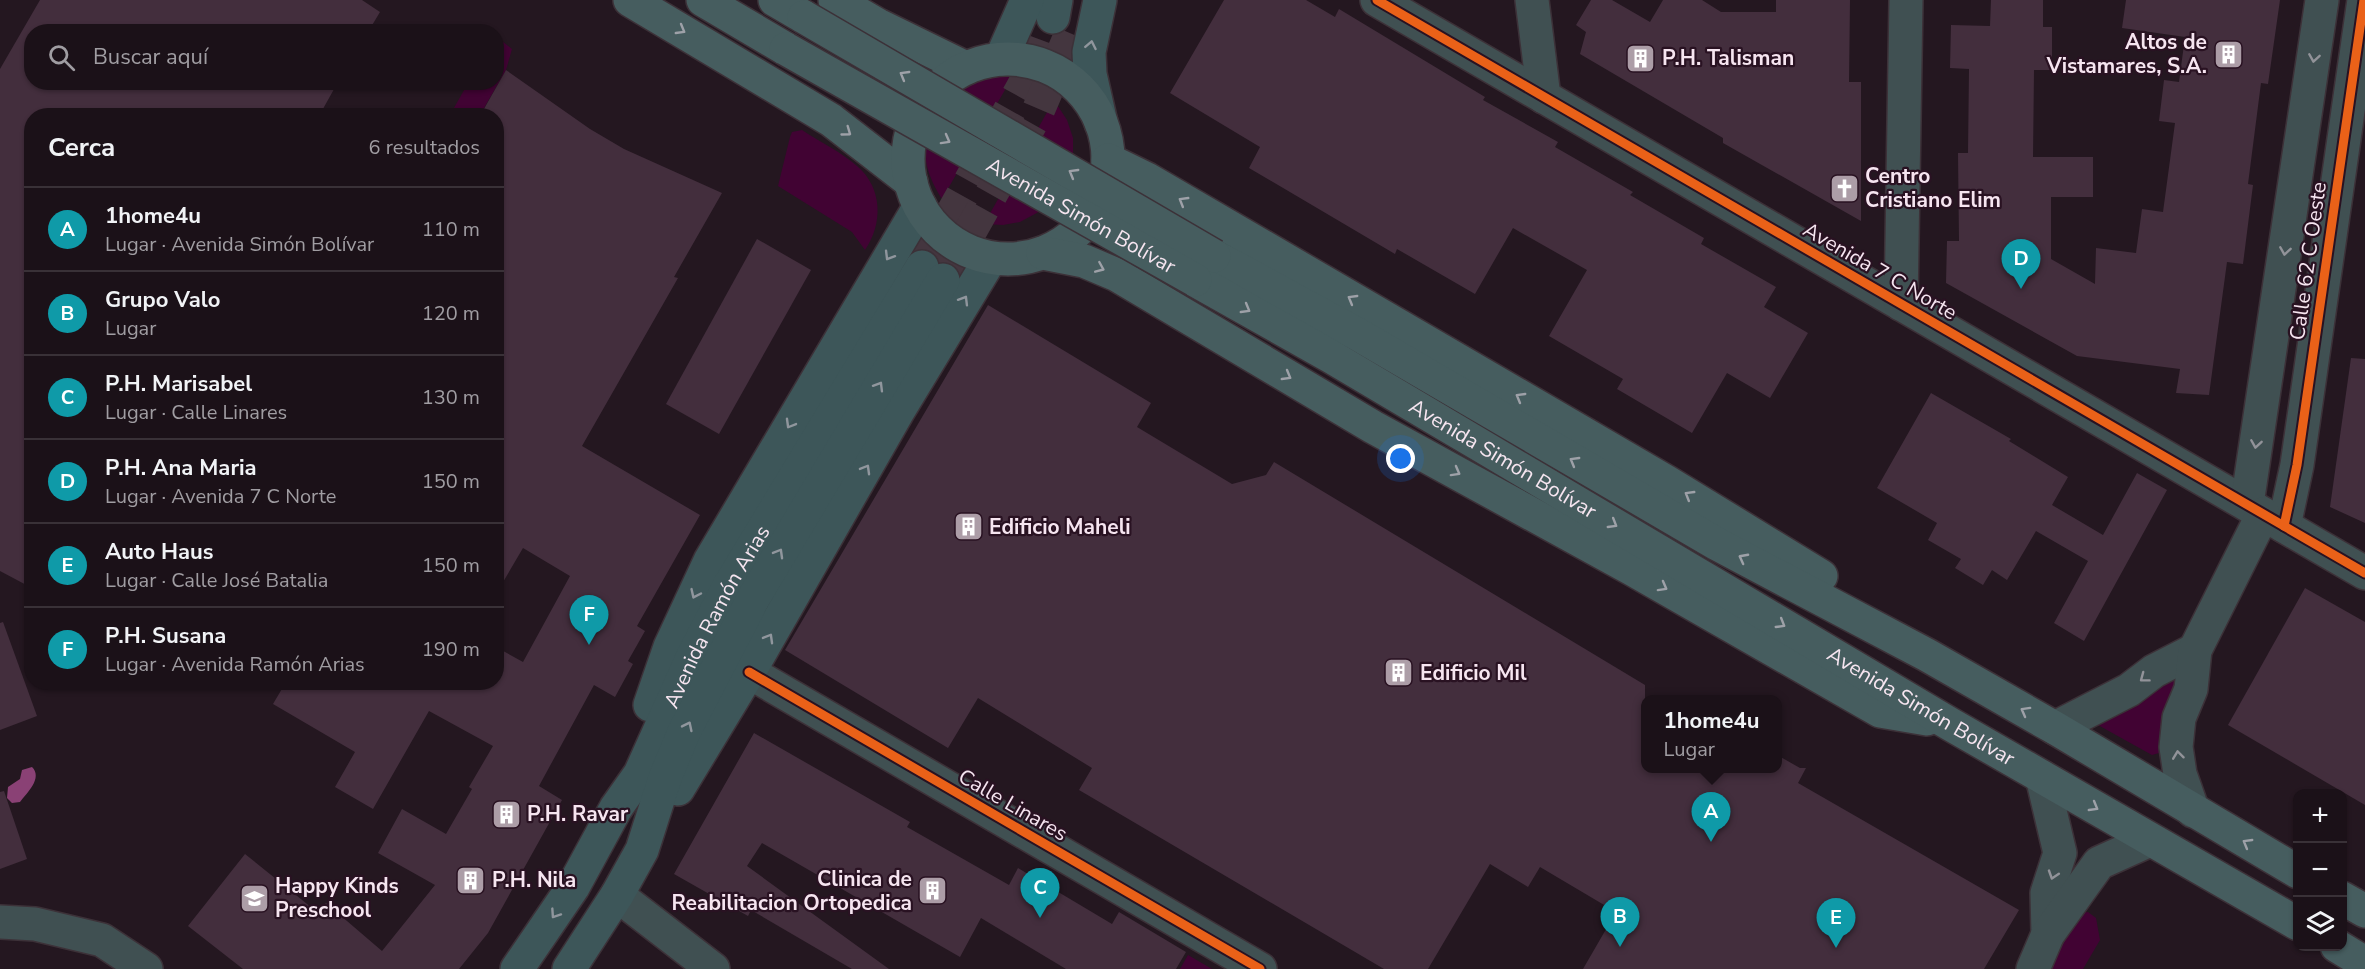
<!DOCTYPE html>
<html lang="es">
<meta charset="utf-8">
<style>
body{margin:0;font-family:"Nunito Sans",sans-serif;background:#281f25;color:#f1f3f6}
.controls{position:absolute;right:18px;bottom:18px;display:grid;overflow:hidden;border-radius:12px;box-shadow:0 2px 4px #0004}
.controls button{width:54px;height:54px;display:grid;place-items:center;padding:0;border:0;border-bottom:2px solid #393137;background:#1b1118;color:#f1f3f6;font:30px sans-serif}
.you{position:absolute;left:1401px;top:459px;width:21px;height:21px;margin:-15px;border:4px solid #fff;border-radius:50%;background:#1a73e8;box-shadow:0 0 0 9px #1a73e833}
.badge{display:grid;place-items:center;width:39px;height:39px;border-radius:50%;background:#b45309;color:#fff;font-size:20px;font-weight:700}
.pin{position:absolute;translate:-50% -50px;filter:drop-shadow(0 2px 3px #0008)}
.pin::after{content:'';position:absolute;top:32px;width:21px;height:18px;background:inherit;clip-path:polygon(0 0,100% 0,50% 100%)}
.popup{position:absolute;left:1641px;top:695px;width:141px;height:78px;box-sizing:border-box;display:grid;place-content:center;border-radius:12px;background:#1b1118;filter:drop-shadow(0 2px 4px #0005);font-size:20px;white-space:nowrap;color:#a09da2}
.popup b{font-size:22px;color:#f1f3f6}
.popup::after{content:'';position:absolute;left:50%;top:100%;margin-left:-12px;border:12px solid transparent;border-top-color:#1b1118}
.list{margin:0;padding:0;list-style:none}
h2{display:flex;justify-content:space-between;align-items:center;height:78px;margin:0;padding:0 24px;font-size:26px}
h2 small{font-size:20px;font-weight:400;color:#a09da2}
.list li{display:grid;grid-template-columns:39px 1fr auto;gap:18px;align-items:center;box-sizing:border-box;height:84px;padding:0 24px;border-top:2px solid #393137}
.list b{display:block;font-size:22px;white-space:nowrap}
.list p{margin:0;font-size:20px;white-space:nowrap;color:#a09da2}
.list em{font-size:20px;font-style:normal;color:#a09da2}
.icon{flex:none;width:33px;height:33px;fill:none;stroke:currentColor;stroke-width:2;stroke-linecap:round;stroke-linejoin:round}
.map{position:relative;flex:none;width:2365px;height:969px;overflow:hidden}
.search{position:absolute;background:#1b1118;box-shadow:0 2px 4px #0004;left:24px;top:24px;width:480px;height:66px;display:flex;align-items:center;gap:15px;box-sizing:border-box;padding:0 21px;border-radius:24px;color:#a09da2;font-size:22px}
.panel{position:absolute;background:#1b1118;box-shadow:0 2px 4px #0004;left:24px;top:108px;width:480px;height:582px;border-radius:24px}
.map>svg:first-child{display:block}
.green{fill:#410333}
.water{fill:#8a4175}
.building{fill:#432e3d}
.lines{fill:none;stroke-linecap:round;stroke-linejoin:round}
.secondary-tunnel{stroke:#44363f;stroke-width:33;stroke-dasharray:33 16;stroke-linecap:butt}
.street-casing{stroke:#3c3138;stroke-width:36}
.secondary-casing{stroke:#3c3138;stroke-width:36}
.primary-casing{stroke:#3c3138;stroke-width:36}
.street{stroke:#405052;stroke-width:33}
.secondary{stroke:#3d5659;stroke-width:33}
.primary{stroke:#465d5f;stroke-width:33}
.primary-bridge-casing{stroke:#3c3138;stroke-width:36;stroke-linecap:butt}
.primary-bridge{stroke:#465d5f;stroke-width:33}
.cycleway-casing{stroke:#291222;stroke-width:13}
.cycleway{stroke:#ea6118;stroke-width:9}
.oneway{stroke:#9ea1a8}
.oneway2{stroke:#90969d}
.oneway3{stroke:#929399}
.labels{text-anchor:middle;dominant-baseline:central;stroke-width:4.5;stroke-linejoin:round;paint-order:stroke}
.poi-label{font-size:21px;font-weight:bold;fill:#f6e5f0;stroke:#291222;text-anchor:start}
.street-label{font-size:21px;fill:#f6e5f0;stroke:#291222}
</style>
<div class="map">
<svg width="2365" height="969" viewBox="0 0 2365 969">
<rect width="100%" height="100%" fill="#241720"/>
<!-- green -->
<g class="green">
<path d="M 497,37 L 512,49 L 506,70 L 480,115 L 450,115 L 468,83 L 496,82 Z"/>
<path d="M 990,75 L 1013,76 L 942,199 C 906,145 927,90 990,75 Z"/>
<path d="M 1054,100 L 1067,120 L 1073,138 L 1073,159 L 1046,208 L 1020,222 L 1003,225 L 984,224 Z"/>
<path d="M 802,130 C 820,142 841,152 857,166 C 883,188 883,224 865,250 L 852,232 L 778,186 L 790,137 L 792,132 Z"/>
<path d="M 2181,672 L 2172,691 L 2159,753 L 2152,755 L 2098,725 L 2098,720 Z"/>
<path d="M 2088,912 L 2096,918 L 2100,940 L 2083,969 L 2051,969 L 2071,924 L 2079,913 Z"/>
<path d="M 1188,955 L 1212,969 L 1180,969 Z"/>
</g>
<!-- water -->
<path class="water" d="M 32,767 C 43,778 27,793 20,802 L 12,803 L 7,798 L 8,787 L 20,779 L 22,770 Z"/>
<!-- building -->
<g class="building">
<path d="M 40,0 L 362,0 L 380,12 L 368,32 L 32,32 L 32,82 L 338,82 L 319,116 L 32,116 L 32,588 L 0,571 L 0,69 Z"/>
<path d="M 1224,0 L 1306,0 L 1335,17 L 1339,9 L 1485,97 L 1483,100 L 1558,142 L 1555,147 L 1633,192 L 1630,195 L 1704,238 L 1701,244 L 1776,287 L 1764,307 L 1808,333 L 1770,398 L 1727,373 L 1692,433 L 1617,389 L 1623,379 L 1549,336 L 1587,270 L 1513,228 L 1475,294 L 1397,249 L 1395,254 L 1249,168 L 1260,147 L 1170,93 Z"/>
<path d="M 1591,0 L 1612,0 L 1650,22 L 1663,0 L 1702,0 L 1721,12 L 1776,12 L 1776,0 L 1850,0 L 1849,82 L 1861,82 L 1861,221 L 1723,143 L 1723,138 L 1580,54 L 1586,32 L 1576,25 Z"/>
<path d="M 1991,0 L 2043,0 L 2043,27 L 2052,27 L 2052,70 L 2034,70 L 2033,157 L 2093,157 L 2093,197 L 2051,197 L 2051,259 L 2095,284 L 2096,248 L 2136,253 L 2142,209 L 2163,212 L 2175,123 L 2159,121 L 2164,80 L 2179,82 L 2185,37 L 2122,28 L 2126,0 L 2280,0 L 2268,84 L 2261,83 L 2248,184 L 2253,185 L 2243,264 L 2227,262 L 2209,395 L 2176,393 L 2180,369 L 2077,356 L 1946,283 L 1947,241 L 1959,241 L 1958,153 L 1968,153 L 1969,69 L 1950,68 L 1951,25 L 1990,26 Z"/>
<path d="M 506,70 L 590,129 L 624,149 L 722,193 L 674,277 L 678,278 L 582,446 L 700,515 L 637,626 L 645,631 L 628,661 L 633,664 L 615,697 L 594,685 L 539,786 L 562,800 L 488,933 L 459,969 L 243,969 L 188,926 L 245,854 L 317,912 L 326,903 L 382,951 L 435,885 L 378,853 L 402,809 L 446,834 L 472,789 L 469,787 L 493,746 L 429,711 L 373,809 L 335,787 L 355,752 L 273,704 L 286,682 L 496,682 L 496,647 L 523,662 L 570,576 L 523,548 L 496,594 L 496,116 L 480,116 Z"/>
<path d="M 757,239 L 811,270 L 719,434 L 666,404 Z"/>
<path d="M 988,305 L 1151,403 L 1137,427 L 1232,484 L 1266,475 L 1274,462 L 1645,685 L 1645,768 L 1777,768 L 1777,755 L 1800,768 L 1806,768 L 1798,783 L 2019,910 L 1984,969 L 1583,969 L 1616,912 L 1540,867 L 1528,887 L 1490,864 L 1428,969 L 1384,969 L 1079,790 L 1092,768 L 978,698 L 948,748 L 785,650 Z"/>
<path d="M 2351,358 L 2365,359 L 2365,523 L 2330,507 Z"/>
<path d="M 1931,393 L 2011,439 L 2009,441 L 2068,477 L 2052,505 L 2103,535 L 2137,473 L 2167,490 L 2084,641 L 2054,623 L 2088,561 L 2036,531 L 2007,580 L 1992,570 L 1983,585 L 1955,568 L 1961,559 L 1928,540 L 1937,523 L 1877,488 Z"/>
<path d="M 2305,588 L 2365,622 L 2365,805 L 2228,725 Z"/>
<path d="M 3,622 L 37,716 L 0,730 L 0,623 Z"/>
<path d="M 754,733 L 910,822 L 907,827 L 1009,885 L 1018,868 L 1112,924 L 1119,912 L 1186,952 L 1176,969 L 1066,969 L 981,918 L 960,957 L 762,843 L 747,866 L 889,969 L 852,969 L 751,910 L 748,916 L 674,874 Z"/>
<path d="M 4,791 L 27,859 L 0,869 L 0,792 Z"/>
</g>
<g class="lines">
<!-- secondary-tunnel -->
<g class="secondary-tunnel">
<path d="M 922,267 L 1035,65 L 1044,41"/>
<path d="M 943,280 L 1038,111 L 1075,24"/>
</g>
<defs>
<g id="street">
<path d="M 1377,0 L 2365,573"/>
<path d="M 1532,0 L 1544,97"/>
<path d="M 1901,304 L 1906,0"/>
<path d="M 2247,504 L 2322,0"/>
<path d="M 2284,526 L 2297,465 L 2364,0"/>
<path d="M 749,672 L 1260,969"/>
<path d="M 2055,728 L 2129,690 L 2154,671 L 2195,650"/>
<path d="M 2042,777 L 2060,853 L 2047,893 L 2048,934"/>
<path d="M 2193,811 L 2180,774 L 2176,747 L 2179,718 L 2191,689 L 2195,650 L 2263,514"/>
<path d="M 617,895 L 713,969"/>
<path d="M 0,922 L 35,924 L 102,940 L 146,969"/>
<path d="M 2033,969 L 2048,934 L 2099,863 L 2150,840"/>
</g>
<g id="secondary">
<path d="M 1100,0 L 1089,52 L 1090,74 L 1101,123"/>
<path d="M 1053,17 L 1056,0"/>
<path d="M 1001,59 L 1027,0"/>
<path d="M 650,705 L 670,647 L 710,561 L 920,206"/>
<path d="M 678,789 L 749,672 L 897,413 L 991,258"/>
<path id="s1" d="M 517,969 L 573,887 L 616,808 L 640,774 L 693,656 L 729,586 L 922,267"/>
<path d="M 569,969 L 617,895 L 642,850 L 665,778 L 684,732 L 753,599 L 943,280"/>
</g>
<g id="primary">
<path d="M 630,0 L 831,120 L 911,182"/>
<path d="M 703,0 L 786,49"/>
<path d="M 775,0 L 804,17"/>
<path d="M 835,0 L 878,25 L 966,68"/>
<circle cx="1008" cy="159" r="100"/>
<path d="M 1108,160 L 1147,179 L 1667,482 L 1821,576"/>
<path d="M 1043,253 L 1084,261 L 1117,275 L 1373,427 L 1632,569 L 1880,711 L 1927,719"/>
<path d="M 1214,256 L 1359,335 L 1717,544 L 1927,655 L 2055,728 L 2298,872"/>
<path id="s2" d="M 1195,280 L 1330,356 L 1950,724 L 2298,924"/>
<path d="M 2342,898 L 2365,911"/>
<path d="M 2337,946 L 2365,963"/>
</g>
</defs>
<!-- street casing -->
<use href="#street" class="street-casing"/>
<!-- secondary casing -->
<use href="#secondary" class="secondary-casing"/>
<!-- primary casing -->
<use href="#primary" class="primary-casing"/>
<!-- street -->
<use href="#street" class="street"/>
<!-- secondary -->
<use href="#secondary" class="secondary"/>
<!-- primary -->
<use href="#primary" class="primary"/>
<defs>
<g id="primary-bridge">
<path d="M 804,17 L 1214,256"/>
<path id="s3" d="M 786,49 L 1195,280"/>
</g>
</defs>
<!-- primary-bridge casing -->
<use href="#primary-bridge" class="primary-bridge-casing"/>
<!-- primary-bridge -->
<use href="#primary-bridge" class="primary-bridge"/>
<defs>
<g id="cycleway">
<path d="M 1377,0 L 2365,573"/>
<path d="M 2284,526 L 2297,465 L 2364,0"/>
<path d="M 749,672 L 1260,969"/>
</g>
</defs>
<!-- cycleway casing -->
<use href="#cycleway" class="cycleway-casing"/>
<!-- cycleway -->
<use href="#cycleway" class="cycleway"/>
</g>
<!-- one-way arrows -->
<defs><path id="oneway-chevron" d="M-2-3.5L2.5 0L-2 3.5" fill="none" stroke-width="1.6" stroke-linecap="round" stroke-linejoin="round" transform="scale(1.5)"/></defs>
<g class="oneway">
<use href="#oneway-chevron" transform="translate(681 30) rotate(30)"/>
<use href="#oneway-chevron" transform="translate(904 75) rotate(-150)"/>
<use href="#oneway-chevron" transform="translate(847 132) rotate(36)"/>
<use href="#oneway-chevron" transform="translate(946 140) rotate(29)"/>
<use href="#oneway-chevron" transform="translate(1073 173) rotate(-150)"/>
<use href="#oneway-chevron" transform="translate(1183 201) rotate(-149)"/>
<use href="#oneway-chevron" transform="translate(1100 268) rotate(23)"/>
<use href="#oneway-chevron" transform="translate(1352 299) rotate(-150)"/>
<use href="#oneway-chevron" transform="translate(1246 309) rotate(30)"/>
<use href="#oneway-chevron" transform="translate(1287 376) rotate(30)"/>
<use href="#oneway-chevron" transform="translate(1520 397) rotate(-150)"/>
<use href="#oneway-chevron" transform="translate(1574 461) rotate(-150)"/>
<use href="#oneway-chevron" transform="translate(1456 472) rotate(29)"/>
<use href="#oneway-chevron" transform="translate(1689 495) rotate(-149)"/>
<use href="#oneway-chevron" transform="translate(1613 524) rotate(31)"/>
<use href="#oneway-chevron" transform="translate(1743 558) rotate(-152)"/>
<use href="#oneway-chevron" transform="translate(1663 587) rotate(29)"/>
<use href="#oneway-chevron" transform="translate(1781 624) rotate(31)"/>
<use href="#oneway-chevron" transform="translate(2025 711) rotate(-151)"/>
<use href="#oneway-chevron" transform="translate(2094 807) rotate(30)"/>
<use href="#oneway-chevron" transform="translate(2247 843) rotate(-150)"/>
</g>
<g class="oneway2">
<use href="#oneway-chevron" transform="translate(1091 45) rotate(-79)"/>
<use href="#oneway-chevron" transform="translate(889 256) rotate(121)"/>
<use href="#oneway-chevron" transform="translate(964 300) rotate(-59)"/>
<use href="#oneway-chevron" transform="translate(879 386) rotate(-59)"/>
<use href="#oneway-chevron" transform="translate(790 424) rotate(120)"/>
<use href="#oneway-chevron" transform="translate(866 469) rotate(-60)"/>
<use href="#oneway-chevron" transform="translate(779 553) rotate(-60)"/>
<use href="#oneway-chevron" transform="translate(695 594) rotate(115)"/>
<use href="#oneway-chevron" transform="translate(769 638) rotate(-60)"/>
<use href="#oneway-chevron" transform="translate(688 726) rotate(-64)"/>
<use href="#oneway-chevron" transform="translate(555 914) rotate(124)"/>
</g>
<g class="oneway3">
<use href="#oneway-chevron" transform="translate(2314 58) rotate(99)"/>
<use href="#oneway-chevron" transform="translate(2285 251) rotate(99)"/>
<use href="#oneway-chevron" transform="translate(2256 444) rotate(99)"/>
<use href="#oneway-chevron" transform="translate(2144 678) rotate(143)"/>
<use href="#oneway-chevron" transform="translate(2178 755) rotate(-97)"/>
<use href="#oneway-chevron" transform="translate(2053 875) rotate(108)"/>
</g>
<!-- icons -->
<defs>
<symbol id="building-square" viewBox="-11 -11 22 22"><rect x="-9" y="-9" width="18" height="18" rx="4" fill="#ac9da7" stroke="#291222"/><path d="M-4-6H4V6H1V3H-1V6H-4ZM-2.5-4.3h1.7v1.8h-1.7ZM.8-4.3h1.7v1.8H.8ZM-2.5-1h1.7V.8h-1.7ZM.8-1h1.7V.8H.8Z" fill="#fff"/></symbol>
<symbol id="church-square" viewBox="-11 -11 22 22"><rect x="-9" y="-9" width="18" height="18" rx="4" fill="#ac9da7" stroke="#291222"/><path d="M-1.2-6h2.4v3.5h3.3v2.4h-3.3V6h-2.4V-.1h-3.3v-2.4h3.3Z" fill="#fff"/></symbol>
<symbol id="school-square" viewBox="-11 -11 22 22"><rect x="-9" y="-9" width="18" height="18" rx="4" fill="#ac9da7" stroke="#291222"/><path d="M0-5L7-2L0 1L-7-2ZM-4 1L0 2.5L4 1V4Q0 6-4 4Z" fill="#fff"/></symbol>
</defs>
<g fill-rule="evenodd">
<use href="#building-square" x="2212" y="38" width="33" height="33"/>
<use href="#building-square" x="1624" y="42" width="33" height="33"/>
<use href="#church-square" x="1828" y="172" width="33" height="33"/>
<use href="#building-square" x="952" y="510" width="33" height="33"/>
<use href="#building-square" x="1382" y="656" width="33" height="33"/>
<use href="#building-square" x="490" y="798" width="33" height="33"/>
<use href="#building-square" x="454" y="864" width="33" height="33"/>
<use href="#building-square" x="916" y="874" width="33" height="33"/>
<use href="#school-square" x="238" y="882" width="33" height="33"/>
</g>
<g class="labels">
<!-- poi labels -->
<g class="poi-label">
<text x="2207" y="42" text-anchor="end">Altos de<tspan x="2207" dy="24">Vistamares, S.A.</tspan></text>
<text x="1662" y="58">P.H. Talisman</text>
<text x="1865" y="176">Centro<tspan x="1865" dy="24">Cristiano Elim</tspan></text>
<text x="989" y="527">Edificio Maheli</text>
<text x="1420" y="673">Edificio Mil</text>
<text x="527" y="814">P.H. Ravar</text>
<text x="912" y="879" text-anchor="end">Clinica de<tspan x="912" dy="24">Reabilitacion Ortopedica</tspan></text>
<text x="492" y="880">P.H. Nila</text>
<text x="275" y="886">Happy Kinds<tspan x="275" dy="24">Preschool</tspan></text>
</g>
<!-- street labels -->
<g class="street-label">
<text stroke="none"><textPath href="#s3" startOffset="339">Avenida Simón Bolívar</textPath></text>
<text transform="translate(2308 261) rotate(-82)">Calle 62 C Oeste</text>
<text transform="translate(1880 271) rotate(30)">Avenida 7 C Norte</text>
<text stroke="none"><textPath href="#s2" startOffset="356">Avenida Simón Bolívar</textPath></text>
<text stroke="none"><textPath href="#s1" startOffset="406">Avenida Ramón Arias</textPath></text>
<text stroke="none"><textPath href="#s2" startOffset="842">Avenida Simón Bolívar</textPath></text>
<text transform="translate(1013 805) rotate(30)">Calle Linares</text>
</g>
</g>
</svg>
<div class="controls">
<button>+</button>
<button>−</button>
<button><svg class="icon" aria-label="layers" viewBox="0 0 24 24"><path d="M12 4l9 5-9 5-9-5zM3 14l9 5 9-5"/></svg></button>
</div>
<div class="you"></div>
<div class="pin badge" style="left:1711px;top:842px;background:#0f9aa8">A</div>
<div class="popup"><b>1home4u</b>Lugar</div>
<div class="pin badge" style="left:1620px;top:947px;background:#0f9aa8">B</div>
<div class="pin badge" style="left:1040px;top:918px;background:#0f9aa8">C</div>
<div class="pin badge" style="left:2021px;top:289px;background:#0f9aa8">D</div>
<div class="pin badge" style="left:1836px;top:948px;background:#0f9aa8">E</div>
<div class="pin badge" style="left:589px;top:645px;background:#0f9aa8">F</div>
<div class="search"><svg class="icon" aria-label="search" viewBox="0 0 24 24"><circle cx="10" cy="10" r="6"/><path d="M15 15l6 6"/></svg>Buscar aquí</div>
<section class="panel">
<h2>Cerca<small>6 resultados</small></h2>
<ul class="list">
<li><span class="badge" style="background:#0f9aa8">A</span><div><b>1home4u</b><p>Lugar · Avenida Simón Bolívar</p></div><em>110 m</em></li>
<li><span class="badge" style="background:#0f9aa8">B</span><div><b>Grupo Valo</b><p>Lugar</p></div><em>120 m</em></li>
<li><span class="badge" style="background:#0f9aa8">C</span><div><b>P.H. Marisabel</b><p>Lugar · Calle Linares</p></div><em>130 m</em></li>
<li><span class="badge" style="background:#0f9aa8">D</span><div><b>P.H. Ana Maria</b><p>Lugar · Avenida 7 C Norte</p></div><em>150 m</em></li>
<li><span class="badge" style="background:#0f9aa8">E</span><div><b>Auto Haus</b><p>Lugar · Calle José Batalia</p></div><em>150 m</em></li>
<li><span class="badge" style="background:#0f9aa8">F</span><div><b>P.H. Susana</b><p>Lugar · Avenida Ramón Arias</p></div><em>190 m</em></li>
</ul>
</section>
</div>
